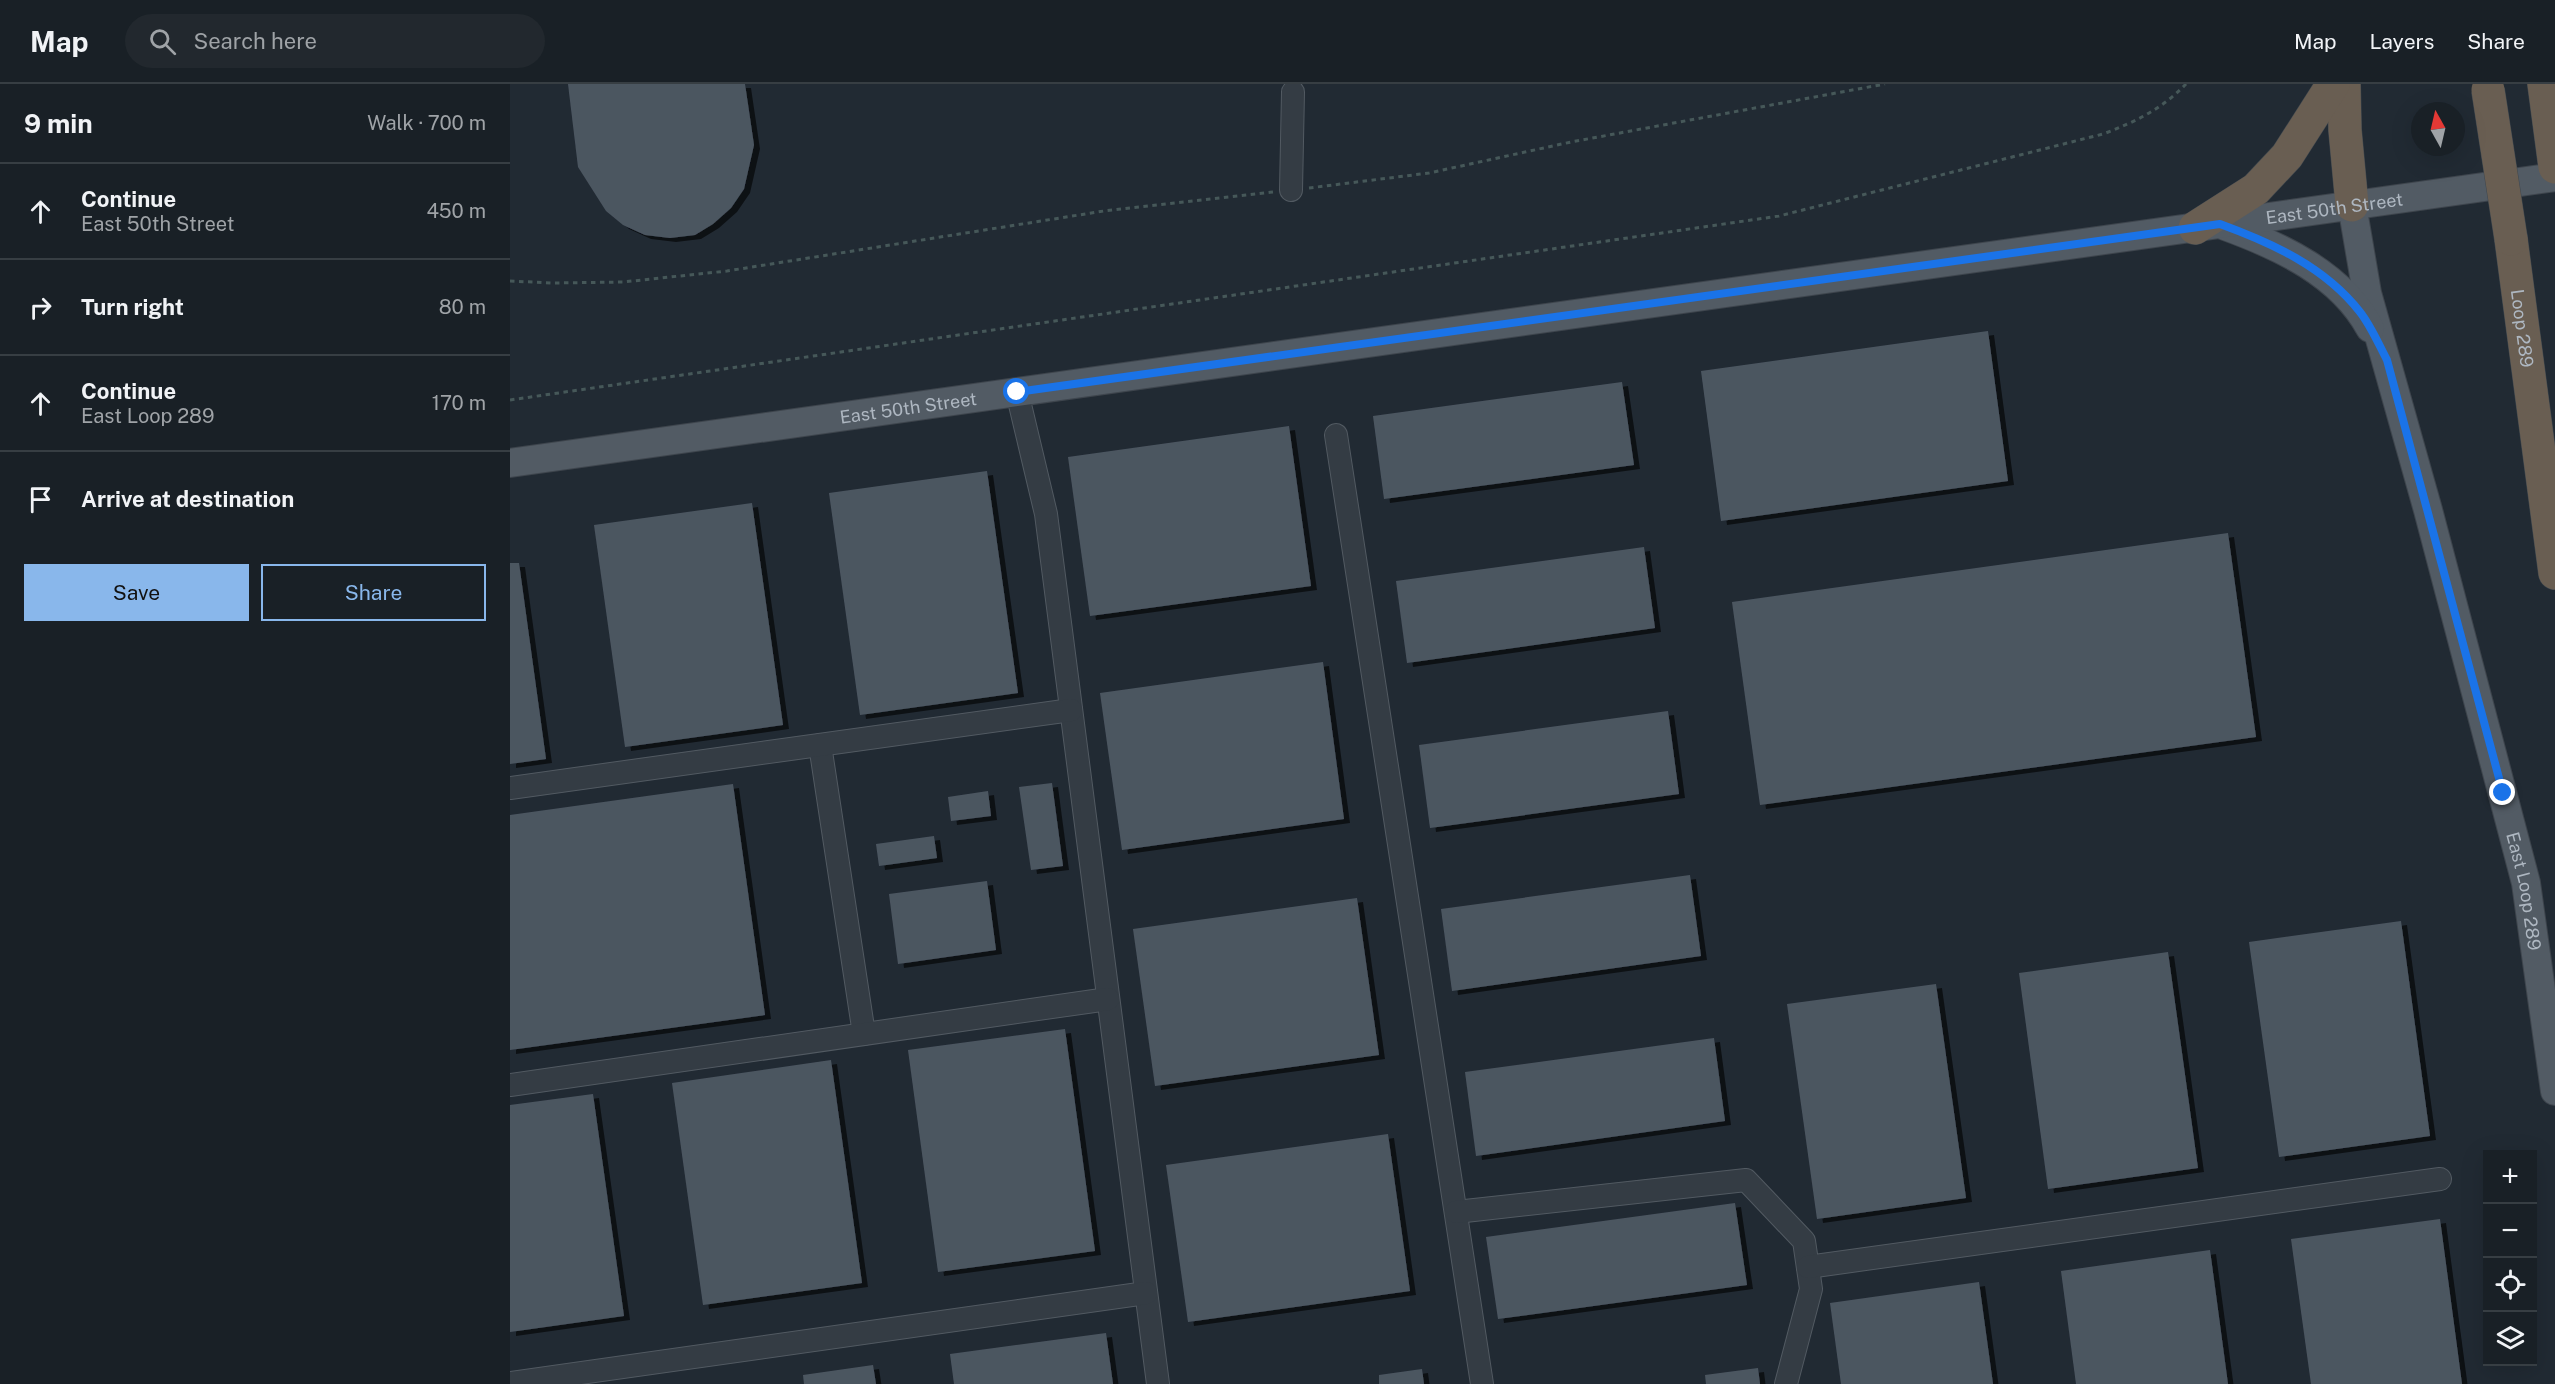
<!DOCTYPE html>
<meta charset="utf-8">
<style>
body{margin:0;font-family:"Public Sans",sans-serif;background:#22282e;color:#f1f3f6}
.controls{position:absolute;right:18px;bottom:18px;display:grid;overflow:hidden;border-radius:0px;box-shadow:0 6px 24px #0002}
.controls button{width:54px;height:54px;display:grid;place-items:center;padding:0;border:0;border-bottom:2px solid #373e43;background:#192026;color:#f1f3f6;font:30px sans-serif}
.compass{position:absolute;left:1901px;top:18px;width:54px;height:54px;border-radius:50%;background:#192026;box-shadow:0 6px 24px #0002;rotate:352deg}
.stop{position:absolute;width:18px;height:18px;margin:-14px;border:4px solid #1a73e8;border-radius:50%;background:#fff}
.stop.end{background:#1a73e8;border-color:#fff;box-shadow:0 2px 6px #0008}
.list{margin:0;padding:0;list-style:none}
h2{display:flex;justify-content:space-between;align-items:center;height:78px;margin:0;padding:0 24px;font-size:26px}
h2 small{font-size:20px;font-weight:400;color:#9fa3a7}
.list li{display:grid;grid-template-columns:39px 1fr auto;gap:18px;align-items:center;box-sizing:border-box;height:96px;padding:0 24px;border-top:2px solid #373e43}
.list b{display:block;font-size:22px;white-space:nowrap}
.list p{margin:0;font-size:20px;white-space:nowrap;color:#9fa3a7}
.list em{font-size:20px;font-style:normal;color:#9fa3a7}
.actions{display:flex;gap:12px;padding:18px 24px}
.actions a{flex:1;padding:14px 0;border:2px solid #89b7eb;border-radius:0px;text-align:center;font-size:21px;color:#89b7eb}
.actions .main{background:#89b7eb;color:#111}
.icon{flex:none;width:33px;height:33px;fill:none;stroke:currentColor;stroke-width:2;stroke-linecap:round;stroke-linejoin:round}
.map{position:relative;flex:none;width:2045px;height:1300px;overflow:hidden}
header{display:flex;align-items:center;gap:36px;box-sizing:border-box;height:84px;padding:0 30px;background:#192026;border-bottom:2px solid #373e43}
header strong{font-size:28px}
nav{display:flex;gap:33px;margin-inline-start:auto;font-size:21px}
.search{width:420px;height:54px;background:#22282e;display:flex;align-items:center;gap:15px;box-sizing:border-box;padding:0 21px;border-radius:33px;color:#9fa3a7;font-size:22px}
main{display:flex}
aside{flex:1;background:#192026}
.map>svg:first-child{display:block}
.building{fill:#4c5661;filter:url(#shadow)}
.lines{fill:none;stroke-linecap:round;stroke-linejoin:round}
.minor-casing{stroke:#525a62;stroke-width:24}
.major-casing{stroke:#3e454d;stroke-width:30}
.highway-casing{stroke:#3f474e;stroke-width:34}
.path{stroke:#465859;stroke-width:3;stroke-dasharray:4.5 4.5;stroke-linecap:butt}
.minor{stroke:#343c44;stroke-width:22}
.major{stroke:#525b64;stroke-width:28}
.highway{stroke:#695e52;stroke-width:33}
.highway-bridge-casing{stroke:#3f474e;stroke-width:34;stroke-linecap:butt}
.highway-bridge{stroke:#695e52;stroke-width:33}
.route{stroke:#1a73e8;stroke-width:8}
.labels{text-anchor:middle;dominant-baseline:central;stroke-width:4.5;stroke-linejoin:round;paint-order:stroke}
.street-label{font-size:18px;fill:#aeb7c1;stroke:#1a2128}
</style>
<header>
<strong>Map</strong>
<div class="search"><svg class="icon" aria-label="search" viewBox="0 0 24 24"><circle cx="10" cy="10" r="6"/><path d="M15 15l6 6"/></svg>Search here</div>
<nav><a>Map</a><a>Layers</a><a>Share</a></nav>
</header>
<main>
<aside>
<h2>9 min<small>Walk · 700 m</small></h2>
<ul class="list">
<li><svg class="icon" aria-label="ahead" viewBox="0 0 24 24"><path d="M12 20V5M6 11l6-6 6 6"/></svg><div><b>Continue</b><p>East 50th Street</p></div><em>450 m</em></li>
<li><svg class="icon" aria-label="right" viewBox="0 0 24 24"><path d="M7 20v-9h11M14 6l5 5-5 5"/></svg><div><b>Turn right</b></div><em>80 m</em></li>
<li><svg class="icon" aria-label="ahead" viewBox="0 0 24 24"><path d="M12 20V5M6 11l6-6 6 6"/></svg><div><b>Continue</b><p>East Loop 289</p></div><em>170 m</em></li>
<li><svg class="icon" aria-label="arrive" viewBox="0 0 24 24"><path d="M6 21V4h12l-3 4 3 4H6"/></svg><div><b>Arrive at destination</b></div></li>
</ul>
<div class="actions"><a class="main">Save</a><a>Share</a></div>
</aside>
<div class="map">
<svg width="2045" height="1300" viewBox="0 0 2045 1300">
<defs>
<filter id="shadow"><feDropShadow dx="6" dy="4" stdDeviation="0" flood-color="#0009"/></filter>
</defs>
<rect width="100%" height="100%" fill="#212a33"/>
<!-- building -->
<g class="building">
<path d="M 58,0 L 235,0 L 244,61 L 234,105 L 221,124 L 203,140 L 185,151 L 160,154 L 135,151 L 113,141 L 96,127 L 68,83 Z"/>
<path d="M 1478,247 L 1498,397 L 1211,437 L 1191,287 Z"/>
<path d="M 1112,298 L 1124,381 L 874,415 L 863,332 Z"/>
<path d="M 779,342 L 801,502 L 580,532 L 558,373 Z"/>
<path d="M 477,387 L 508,609 L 350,631 L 319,409 Z"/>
<path d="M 242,419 L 273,641 L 115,663 L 84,441 Z"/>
<path d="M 1718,449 L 1746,653 L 1250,721 L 1222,518 Z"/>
<path d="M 1134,463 L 1145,544 L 897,579 L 886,497 Z"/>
<path d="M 0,479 L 9,479 L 36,675 L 0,680 Z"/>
<path d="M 813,578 L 834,735 L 612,766 L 590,609 Z"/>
<path d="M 1158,627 L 1169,710 L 920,744 L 909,661 Z"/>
<path d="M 542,699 L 553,782 L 521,786 L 509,703 Z"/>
<path d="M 223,700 L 255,931 L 0,966 L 0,731 Z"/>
<path d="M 478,707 L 481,732 L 441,737 L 438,713 Z"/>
<path d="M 424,752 L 427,774 L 369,782 L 366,760 Z"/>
<path d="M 1180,791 L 1191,872 L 942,907 L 931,825 Z"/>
<path d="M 477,797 L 486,866 L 388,880 L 379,810 Z"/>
<path d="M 847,814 L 869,971 L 645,1002 L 623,845 Z"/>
<path d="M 1891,837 L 1920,1052 L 1769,1073 L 1739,858 Z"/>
<path d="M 1658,868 L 1688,1084 L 1538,1105 L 1509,889 Z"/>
<path d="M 1426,900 L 1456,1114 L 1307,1135 L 1277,920 Z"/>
<path d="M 555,945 L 585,1167 L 428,1188 L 398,966 Z"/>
<path d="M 1204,954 L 1215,1037 L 966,1072 L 955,988 Z"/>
<path d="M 321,976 L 352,1199 L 193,1221 L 162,999 Z"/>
<path d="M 83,1010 L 114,1232 L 0,1248 L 0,1021 Z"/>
<path d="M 878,1050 L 900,1207 L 678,1238 L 656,1081 Z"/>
<path d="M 1225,1119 L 1237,1201 L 988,1235 L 976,1153 Z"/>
<path d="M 1930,1135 L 1952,1300 L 1801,1300 L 1781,1155 Z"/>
<path d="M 1700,1166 L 1718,1300 L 1566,1300 L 1551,1187 Z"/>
<path d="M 1469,1198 L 1483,1300 L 1331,1300 L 1320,1219 Z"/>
<path d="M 596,1249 L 603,1300 L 444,1300 L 440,1270 Z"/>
<path d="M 363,1281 L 366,1300 L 294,1300 L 293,1291 Z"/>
<path d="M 1248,1284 L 1250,1300 L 1196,1300 L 1195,1291 Z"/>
<path d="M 912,1285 L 914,1300 L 869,1300 L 869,1291 Z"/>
</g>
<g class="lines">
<defs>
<g id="minor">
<path d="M 781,106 L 783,8"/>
<path d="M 507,308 L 536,430 L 648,1300"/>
<path d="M 826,351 L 972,1300"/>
<path d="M 310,661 L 354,950"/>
<path d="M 0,704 L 561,626"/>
<path d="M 0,1001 L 598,915"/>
<path d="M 946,1128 L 1236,1096 L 1294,1157 L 1301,1205 L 1276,1300"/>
<path d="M 1298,1183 L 1930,1095"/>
<path d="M 0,1299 L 636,1209"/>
</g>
<g id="major">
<path id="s1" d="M 1842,121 L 1857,209 L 1918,426 L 2016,799 L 2045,1007"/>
<path d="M 1715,142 C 1770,162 1831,190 1860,244"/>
<path id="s2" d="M 0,379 L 2045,93"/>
</g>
<g id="highway">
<path d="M 1834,0 L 1835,46 L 1842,121"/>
<path d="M 2034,0 L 2045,83"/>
<path d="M 1685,144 L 1746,105 L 1777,72 L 1823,0"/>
<path id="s3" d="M 2001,155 L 2045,489"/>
</g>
</defs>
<!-- minor casing -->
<use href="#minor" class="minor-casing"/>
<!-- major casing -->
<use href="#major" class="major-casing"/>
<!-- highway casing -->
<use href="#highway" class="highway-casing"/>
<!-- path -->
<g class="path">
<path d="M 799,104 L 919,89 L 1061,58 L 1375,0"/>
<path d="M 0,197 L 43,199 L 113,198 L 217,187 L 594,127 L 763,108"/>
<path d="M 0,316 L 1269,132 L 1593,50 C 1625,38 1652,25 1676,0"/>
</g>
<!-- minor -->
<use href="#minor" class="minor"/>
<!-- major -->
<use href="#major" class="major"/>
<!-- highway -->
<use href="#highway" class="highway"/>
<defs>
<path id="highway-bridge" d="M 1978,6 L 2001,155"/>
</defs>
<!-- highway-bridge casing -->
<use href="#highway-bridge" class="highway-bridge-casing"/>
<!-- highway-bridge -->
<use href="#highway-bridge" class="highway-bridge"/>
</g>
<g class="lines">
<!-- route -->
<path class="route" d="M 507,308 L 1710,140 C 1762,159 1815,183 1850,228 C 1861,242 1869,261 1877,276 L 1993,709"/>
</g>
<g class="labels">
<!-- street labels -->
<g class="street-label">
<text stroke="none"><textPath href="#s2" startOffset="1842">East 50th Street</textPath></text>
<text stroke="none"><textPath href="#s3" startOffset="90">Loop 289</textPath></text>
<text stroke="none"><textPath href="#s2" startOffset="402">East 50th Street</textPath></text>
<text stroke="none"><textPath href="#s1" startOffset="708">East Loop 289</textPath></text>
</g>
</g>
</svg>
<div class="controls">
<button>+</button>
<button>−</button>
<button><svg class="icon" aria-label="locate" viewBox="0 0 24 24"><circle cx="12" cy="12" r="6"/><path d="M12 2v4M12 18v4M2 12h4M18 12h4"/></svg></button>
<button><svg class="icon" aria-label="layers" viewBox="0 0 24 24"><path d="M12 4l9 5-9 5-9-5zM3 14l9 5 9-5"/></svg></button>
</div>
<svg class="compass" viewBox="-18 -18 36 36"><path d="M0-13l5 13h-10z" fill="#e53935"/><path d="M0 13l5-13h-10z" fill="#9fa3a7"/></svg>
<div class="stop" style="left:507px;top:308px"></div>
<div class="stop end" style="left:1993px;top:709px"></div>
</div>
</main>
